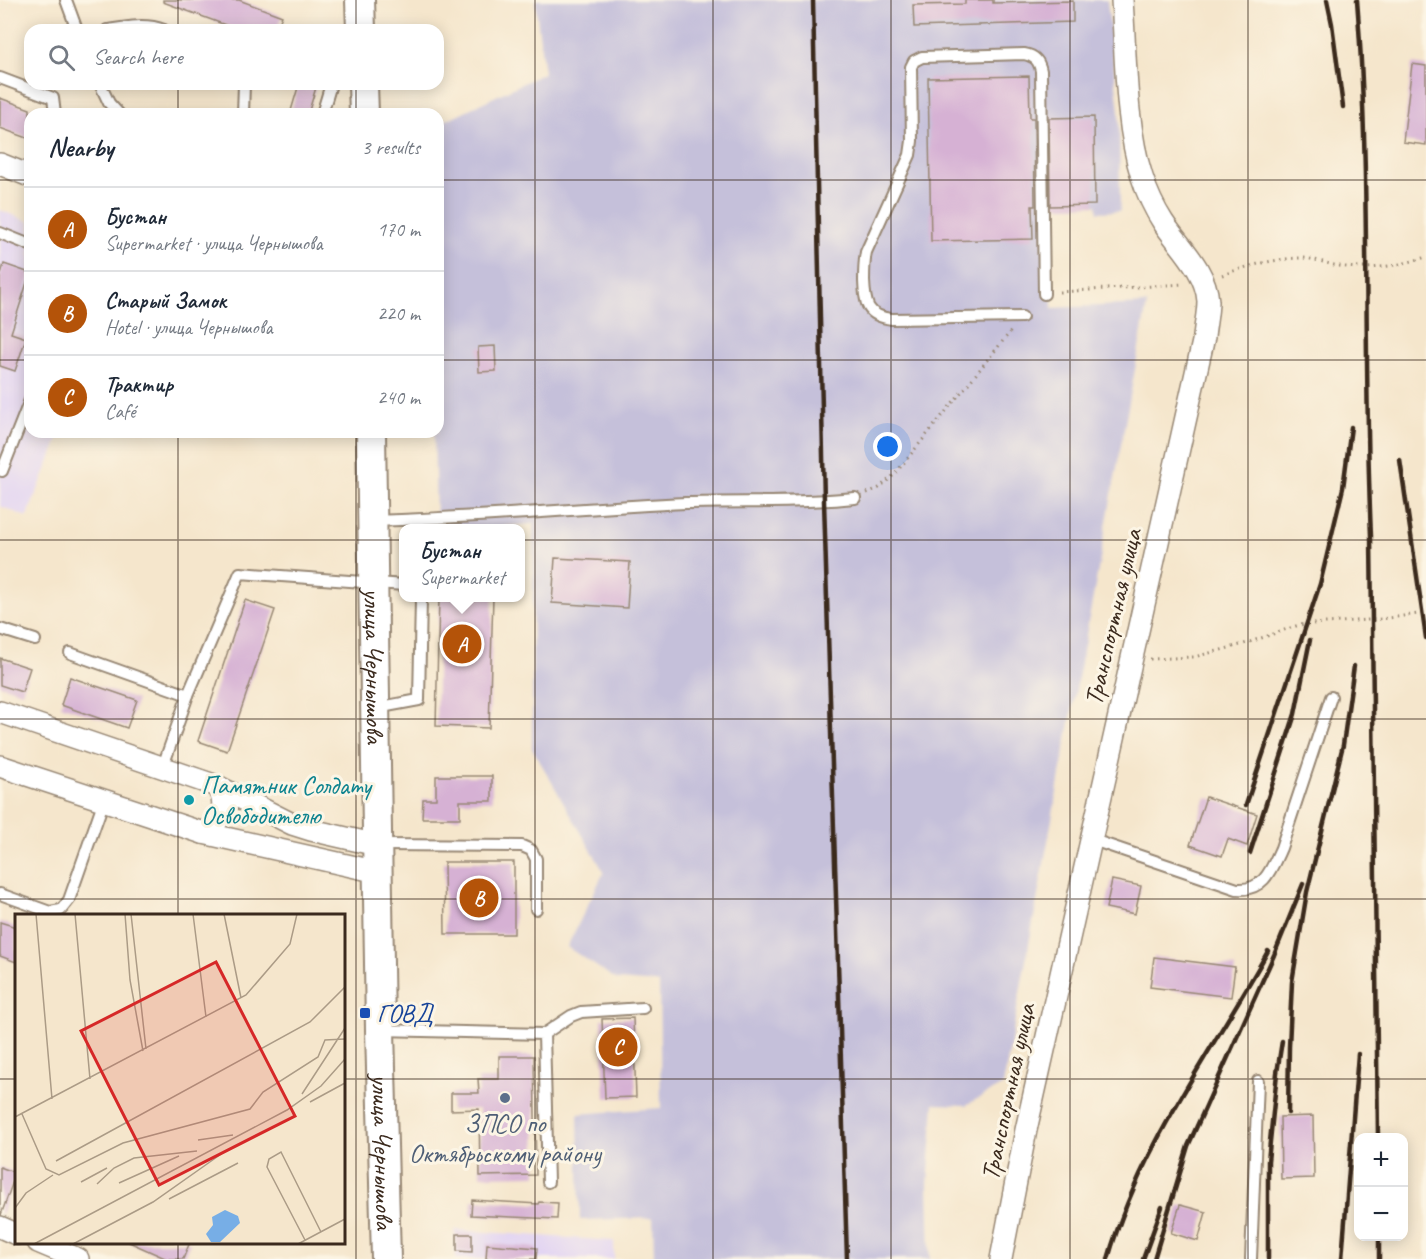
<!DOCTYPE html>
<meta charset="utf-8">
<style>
body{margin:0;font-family:Caveat,sans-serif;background:#f6f6f7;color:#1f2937}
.controls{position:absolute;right:18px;bottom:18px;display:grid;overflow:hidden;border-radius:12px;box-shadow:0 3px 15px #0003}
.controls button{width:54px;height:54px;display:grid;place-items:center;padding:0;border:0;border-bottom:2px solid #e0e1e3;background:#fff;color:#1f2937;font:30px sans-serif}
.you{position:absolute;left:888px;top:447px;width:21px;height:21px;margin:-15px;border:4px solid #fff;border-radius:50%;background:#1a73e8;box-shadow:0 0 0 9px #1a73e833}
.badge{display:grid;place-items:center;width:39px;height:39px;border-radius:50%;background:#b45309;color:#fff;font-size:20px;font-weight:700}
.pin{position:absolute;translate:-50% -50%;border:3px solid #fff;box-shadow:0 2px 6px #0006}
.popup{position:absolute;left:399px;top:524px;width:126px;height:78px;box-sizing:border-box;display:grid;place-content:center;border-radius:12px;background:#fff;filter:drop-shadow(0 2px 4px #0005);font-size:20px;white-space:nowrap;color:#747a83}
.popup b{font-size:22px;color:#1f2937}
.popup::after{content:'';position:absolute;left:50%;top:100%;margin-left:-12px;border:12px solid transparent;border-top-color:#fff}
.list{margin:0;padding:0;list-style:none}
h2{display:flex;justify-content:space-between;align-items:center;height:78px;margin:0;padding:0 24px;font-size:26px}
h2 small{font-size:20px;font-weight:400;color:#747a83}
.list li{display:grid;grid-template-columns:39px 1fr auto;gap:18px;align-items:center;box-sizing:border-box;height:84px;padding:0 24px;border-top:2px solid #e0e1e3}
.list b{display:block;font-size:22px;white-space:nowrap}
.list p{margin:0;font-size:20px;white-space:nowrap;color:#747a83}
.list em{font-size:20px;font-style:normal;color:#747a83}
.icon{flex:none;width:33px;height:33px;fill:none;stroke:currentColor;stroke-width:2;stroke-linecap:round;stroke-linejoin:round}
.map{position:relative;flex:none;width:1426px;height:1259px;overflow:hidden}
.search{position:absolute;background:#fff;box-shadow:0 3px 15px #0003;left:24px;top:24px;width:420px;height:66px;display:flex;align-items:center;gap:15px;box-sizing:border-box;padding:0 21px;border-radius:18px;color:#747a83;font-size:22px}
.panel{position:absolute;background:#fff;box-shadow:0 3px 15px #0003;left:24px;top:108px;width:420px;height:330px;border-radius:18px}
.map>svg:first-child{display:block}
.built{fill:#e2d4f3}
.industrial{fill:#c5c0da}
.building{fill:#d6b1d4}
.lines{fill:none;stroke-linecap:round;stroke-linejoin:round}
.lane-casing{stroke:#988875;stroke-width:14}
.street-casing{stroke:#988875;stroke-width:24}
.secondary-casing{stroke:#988875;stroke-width:32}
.path{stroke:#988875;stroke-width:3;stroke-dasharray:1.5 4.5;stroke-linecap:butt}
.lane{stroke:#fff;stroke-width:10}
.street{stroke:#fff;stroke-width:21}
.secondary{stroke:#fff;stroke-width:28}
.rail{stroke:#3b2a1e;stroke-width:4.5}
.grid{fill:none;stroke:#3b2a1e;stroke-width:1.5;stroke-opacity:0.55}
.culture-dot{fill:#0f9aa8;stroke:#fcf5e5;stroke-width:2}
.transit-dot{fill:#1a4fb4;stroke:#fcf5e5;stroke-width:2}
.service-dot{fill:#5c6f8a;stroke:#fcf5e5;stroke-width:2}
.labels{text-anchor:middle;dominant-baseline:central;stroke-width:6;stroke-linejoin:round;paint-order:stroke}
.street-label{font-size:26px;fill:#3b2a1e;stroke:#fcf5e5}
.culture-label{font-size:26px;fill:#0d838f;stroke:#fcf5e5;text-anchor:start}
.transit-label{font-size:26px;fill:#164399;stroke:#fcf5e5;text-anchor:start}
.service-label{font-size:26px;fill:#4e5e75;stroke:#fcf5e5}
.inset-road{fill:none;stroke:#ab9b86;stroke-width:1.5}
.view{fill:#d62828;fill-opacity:0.15;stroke:#d62828;stroke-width:3}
.inset-edge{fill:none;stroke:#3b2a1e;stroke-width:3}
</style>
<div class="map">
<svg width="1426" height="1259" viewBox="0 0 1426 1259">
<rect width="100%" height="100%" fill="#fcf5e5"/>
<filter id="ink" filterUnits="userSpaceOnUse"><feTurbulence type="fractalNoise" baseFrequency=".0167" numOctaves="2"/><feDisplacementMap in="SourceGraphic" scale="12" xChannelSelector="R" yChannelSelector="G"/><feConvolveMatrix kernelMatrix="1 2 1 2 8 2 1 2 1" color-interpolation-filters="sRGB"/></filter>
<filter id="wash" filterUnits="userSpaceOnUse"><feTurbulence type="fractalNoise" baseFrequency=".008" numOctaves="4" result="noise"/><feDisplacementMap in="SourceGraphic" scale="24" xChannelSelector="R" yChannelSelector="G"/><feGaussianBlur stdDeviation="1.35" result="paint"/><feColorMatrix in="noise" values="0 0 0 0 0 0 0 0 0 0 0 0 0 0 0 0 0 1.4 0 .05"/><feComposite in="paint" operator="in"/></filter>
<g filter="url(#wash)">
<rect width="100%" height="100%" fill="#f5e6cc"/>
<!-- built -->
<g class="built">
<path d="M 0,210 L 30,222 L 30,432 L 61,432 L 27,517 L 0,506 Z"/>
<path d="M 455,1230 L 614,1241 L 614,1259 L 456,1259 Z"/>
</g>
<!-- industrial -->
<path class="industrial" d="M 535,0 L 1107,0 L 1119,113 L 1120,211 L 1098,212 L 1097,205 L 1050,206 L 1052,308 L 1147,304 L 1003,1085 L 966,1105 L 934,1104 L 928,1185 L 930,1259 L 654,1259 L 653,1218 L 580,1220 L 578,1114 L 661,1108 L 659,983 L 617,980 L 567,947 L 604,872 L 532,748 L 533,524 L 483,528 L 437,528 L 436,519 L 434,432 L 438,432 L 438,124 L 544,73 Z"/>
<g id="blocks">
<!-- building -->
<g class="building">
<path d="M 163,0 L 239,0 L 282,16 L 276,30 L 239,30 L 163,2 Z"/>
<path d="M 965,0 L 993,0 L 993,3 L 1073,1 L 1073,22 L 914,27 L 913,5 L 965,4 Z"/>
<path d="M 1412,64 L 1426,66 L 1426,145 L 1403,142 Z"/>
<path d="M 1029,76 L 1030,118 L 1034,118 L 1035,206 L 1032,206 L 1033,239 L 931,241 L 928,78 Z"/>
<path d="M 299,84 L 317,84 L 308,114 L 290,114 Z"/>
<path d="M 0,98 L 30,109 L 30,139 L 0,128 Z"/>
<path d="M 1094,117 L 1095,205 L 1050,206 L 1049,118 Z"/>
<path d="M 4,264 L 30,273 L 11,333 L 26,338 L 15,371 L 0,366 L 0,277 Z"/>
<path d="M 495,346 L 496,371 L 479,372 L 478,347 Z"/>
<path d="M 555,558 L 630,562 L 627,608 L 552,603 Z"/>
<path d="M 439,597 L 493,597 L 489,728 L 436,726 Z"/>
<path d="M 245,600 L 275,610 L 227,751 L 198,741 Z"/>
<path d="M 0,658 L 30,668 L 22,692 L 0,685 Z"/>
<path d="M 70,677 L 137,700 L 127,728 L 61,705 Z"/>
<path d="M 436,776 L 492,776 L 492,801 L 460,801 L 460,818 L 422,818 L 423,799 L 436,799 Z"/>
<path d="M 1206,797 L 1257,814 L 1247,846 L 1228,839 L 1222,856 L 1190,845 Z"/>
<path d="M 444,862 L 514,862 L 514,934 L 445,934 Z"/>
<path d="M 1112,880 L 1141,886 L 1135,914 L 1106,908 Z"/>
<path d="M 0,922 L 16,927 L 16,962 L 0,956 Z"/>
<path d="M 1154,957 L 1235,967 L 1231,997 L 1150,987 Z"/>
<path d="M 633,1018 L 636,1097 L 605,1098 L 602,1019 Z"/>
<path d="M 499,1056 L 534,1056 L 536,1175 L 480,1176 L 479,1109 L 451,1110 L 451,1093 L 479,1093 L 478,1079 L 499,1079 Z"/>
<path d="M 1313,1116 L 1314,1178 L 1281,1179 L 1280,1117 Z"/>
<path d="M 0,1167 L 16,1173 L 1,1215 L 0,1214 Z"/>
<path d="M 472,1200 L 538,1204 L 539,1202 L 558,1203 L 557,1219 L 471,1215 Z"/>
<path d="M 1180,1205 L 1206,1212 L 1198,1241 L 1171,1233 Z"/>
<path d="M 457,1234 L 472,1234 L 472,1252 L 457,1251 Z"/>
<path d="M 129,1242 L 190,1242 L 183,1259 L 167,1259 Z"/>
<path d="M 487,1244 L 537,1248 L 536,1259 L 486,1259 Z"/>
</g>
</g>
</g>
<g filter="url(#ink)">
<use href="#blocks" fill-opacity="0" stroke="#988875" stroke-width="1.5"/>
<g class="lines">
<defs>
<g id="lane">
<path d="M 66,0 L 77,30"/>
<path d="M 107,30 C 126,27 146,23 164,30"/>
<path d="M 0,78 L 53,98 L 55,114"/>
<path d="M 100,84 L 109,103 L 119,114"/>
<path d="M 243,114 L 244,84"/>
<path d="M 322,114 L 331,84"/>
<path d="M 0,233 L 30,245"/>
<path d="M 1022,317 L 892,319 C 866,316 865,303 864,281 C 864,271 864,262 866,252 L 910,155 L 912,141 L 911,67 L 914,61 L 922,57 L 1024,54 C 1035,56 1039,61 1041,71 L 1044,294"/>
<path d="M 0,470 L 2,471 L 30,400"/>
<path d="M 373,521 C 477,518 582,508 686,503 C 743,501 799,504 855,498"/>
<path d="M 0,629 L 35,640"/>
<path d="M 70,653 L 188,695"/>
<path d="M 376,708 L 419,700 L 421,598"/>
<path d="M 163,766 L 188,695 L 240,573 L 404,585"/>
<path d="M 1090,839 L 1237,889 C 1264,891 1271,870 1281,848 L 1331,697"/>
<path d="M 380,845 L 522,846 L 531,850 L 536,859 L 536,909"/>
<path d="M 0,894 L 50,912 L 61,910 L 69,900 L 104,800"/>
<path d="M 380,1030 L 544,1034 L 548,1182"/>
<path d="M 544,1034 L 571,1016 L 581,1012 L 643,1008"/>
<path d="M 1251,1259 L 1258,1081"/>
</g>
<g id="street">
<path d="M 0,164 L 30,176"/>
<path d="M 0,712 L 217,786 L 292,824 L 311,830 L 377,845"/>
<path d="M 0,766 L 203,833 L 378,872"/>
<path d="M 203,833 C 222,821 229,807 217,786"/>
<path d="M 0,1227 L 16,1234"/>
<path d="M 38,1242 L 78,1259"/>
<path d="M 1001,1259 L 1026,1130 L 1204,337 C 1205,325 1208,313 1208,301 C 1206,270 1179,246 1163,222 C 1154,208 1147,193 1142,177 C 1125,124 1126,56 1122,0"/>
</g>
<g id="secondary">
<path d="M 360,0 L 361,30"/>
<path d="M 363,84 L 364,114"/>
<path id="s1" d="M 371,432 L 380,1030 L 386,1259"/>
</g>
</defs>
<!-- lane casing -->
<use href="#lane" class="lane-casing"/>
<!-- street casing -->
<use href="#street" class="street-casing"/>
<!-- secondary casing -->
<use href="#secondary" class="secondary-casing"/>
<!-- path -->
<g class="path">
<path d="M 1222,275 C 1247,266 1277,258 1303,258 C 1316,259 1327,264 1339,266 C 1368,271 1398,266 1426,257"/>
<path d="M 1059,292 L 1184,284"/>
<path d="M 867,493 L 879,488 L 894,475 L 1011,331"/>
<path d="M 1150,659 L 1194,657 L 1244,644 L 1299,625 L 1381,619 L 1426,613"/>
</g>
<!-- lane -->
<use href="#lane" class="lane"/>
<!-- street -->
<use href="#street" class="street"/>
<!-- secondary -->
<use href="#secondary" class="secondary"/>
<!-- rail -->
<g class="rail">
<path d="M 813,0 L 824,501 L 847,1259"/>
<path d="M 1327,0 L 1332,24 L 1343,107"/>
<path d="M 1357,0 C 1371,178 1363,357 1371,536 L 1378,1138"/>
<path d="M 1400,460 L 1426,638"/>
<path d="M 1246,805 L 1320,584 L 1343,488 L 1351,427"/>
<path d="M 1250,853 L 1295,714 L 1310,640"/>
<path d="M 1288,1113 L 1289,1047 L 1292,982 L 1307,892 L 1343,745 L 1354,666"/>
<path d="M 1379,1236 L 1379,1259"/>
<path d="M 1108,1259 C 1140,1146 1212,1052 1268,951"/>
<path d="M 1143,1259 L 1162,1207"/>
<path d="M 1154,1259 L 1188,1146 L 1274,955 L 1303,884"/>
<path d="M 1268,1259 L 1268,1161 L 1277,1073 L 1282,1041"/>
<path d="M 1342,1259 L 1358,1054"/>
</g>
</g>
</g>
<!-- grid -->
<path class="grid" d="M 178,0 L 178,30M 356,0 L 356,30M 535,0 L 535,1259M 713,0 L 713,1259M 891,0 L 891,1259M 1070,0 L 1070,1259M 1248,0 L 1248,1259M 178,84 L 178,114M 356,84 L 356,114M 0,180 L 30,180M 438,180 L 1426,180M 0,360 L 30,360M 438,360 L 1426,360M 178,432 L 178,916M 356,432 L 356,1259M 0,540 L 1426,540M 0,719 L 1426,719M 0,899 L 1426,899M 0,1079 L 16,1079M 344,1079 L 1426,1079M 178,1242 L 178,1259"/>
<!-- markers -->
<circle class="culture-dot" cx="189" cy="800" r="6"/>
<rect class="transit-dot" x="359" y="1007" width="12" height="12" rx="3"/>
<circle class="service-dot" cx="505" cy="1098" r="6"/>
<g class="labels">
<!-- street labels -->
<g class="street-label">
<text transform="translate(1113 617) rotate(-77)">Транспортная улица</text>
<text stroke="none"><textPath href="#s1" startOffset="234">улица Чернышова</textPath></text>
<text transform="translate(1008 1092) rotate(-78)">Транспортная улица</text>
<text stroke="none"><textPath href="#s1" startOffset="720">улица Чернышова</textPath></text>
</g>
<!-- culture labels -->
<g class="culture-label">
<text x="201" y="785">Памятник Солдату<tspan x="201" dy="30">Освободителю</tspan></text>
</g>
<!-- transit labels -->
<g class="transit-label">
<text x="377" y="1013">ГОВД</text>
</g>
<!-- service labels -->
<g class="service-label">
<text x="505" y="1123">ЗПСО по<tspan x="505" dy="30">Октябрьскому району</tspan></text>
</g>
</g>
<!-- overview -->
<g transform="translate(15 914)">
<rect width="330" height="330" fill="#f5e6cc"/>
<path d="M 210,296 L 223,302 L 225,309 L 205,328 L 196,328 L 191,320 L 198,311 L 197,303 Z" fill="#77aee6"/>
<path class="inset-road" d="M 21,0 L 37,185M 60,0 L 75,165M 110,0 L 115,66 L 128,137M 116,0 L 131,135M 178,0 L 191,103M 209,0 L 226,84M 287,180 L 330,114M 295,188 L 330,169M 7,200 L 31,255 L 44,261 L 108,229 L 235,195 L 248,178 L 303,143 L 310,126 L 330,125M 0,203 L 231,81 L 275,30 L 282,0M 183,226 L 218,221M 41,247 L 295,108 L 330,73M 66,268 L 92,254M 104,269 L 164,242M 82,270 L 99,254 L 119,244 L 182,237M 154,285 L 223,249M 0,294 L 11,279 L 38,261M 290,326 L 252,253 L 254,245 L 266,238 L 306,318M 19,330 L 272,196 L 306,172 L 330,145M 58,330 L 138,288 L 209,238M 283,330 L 330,305"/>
<path class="view" d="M 201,48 L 280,202 L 144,271 L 66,117 Z"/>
<rect width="330" height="330" class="inset-edge"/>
</g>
</svg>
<div class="controls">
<button>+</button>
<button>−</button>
</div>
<div class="you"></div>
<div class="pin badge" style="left:462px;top:644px">A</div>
<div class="popup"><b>Бустан</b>Supermarket</div>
<div class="pin badge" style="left:479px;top:898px">B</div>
<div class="pin badge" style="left:618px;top:1047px">C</div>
<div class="search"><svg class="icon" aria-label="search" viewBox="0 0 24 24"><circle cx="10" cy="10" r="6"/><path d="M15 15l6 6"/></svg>Search here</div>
<section class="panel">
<h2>Nearby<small>3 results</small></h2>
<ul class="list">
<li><span class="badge">A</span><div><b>Бустан</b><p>Supermarket · улица Чернышова</p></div><em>170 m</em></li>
<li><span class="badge">B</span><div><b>Старый Замок</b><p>Hotel · улица Чернышова</p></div><em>220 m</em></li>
<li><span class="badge">C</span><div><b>Трактир</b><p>Café</p></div><em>240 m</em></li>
</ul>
</section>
</div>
